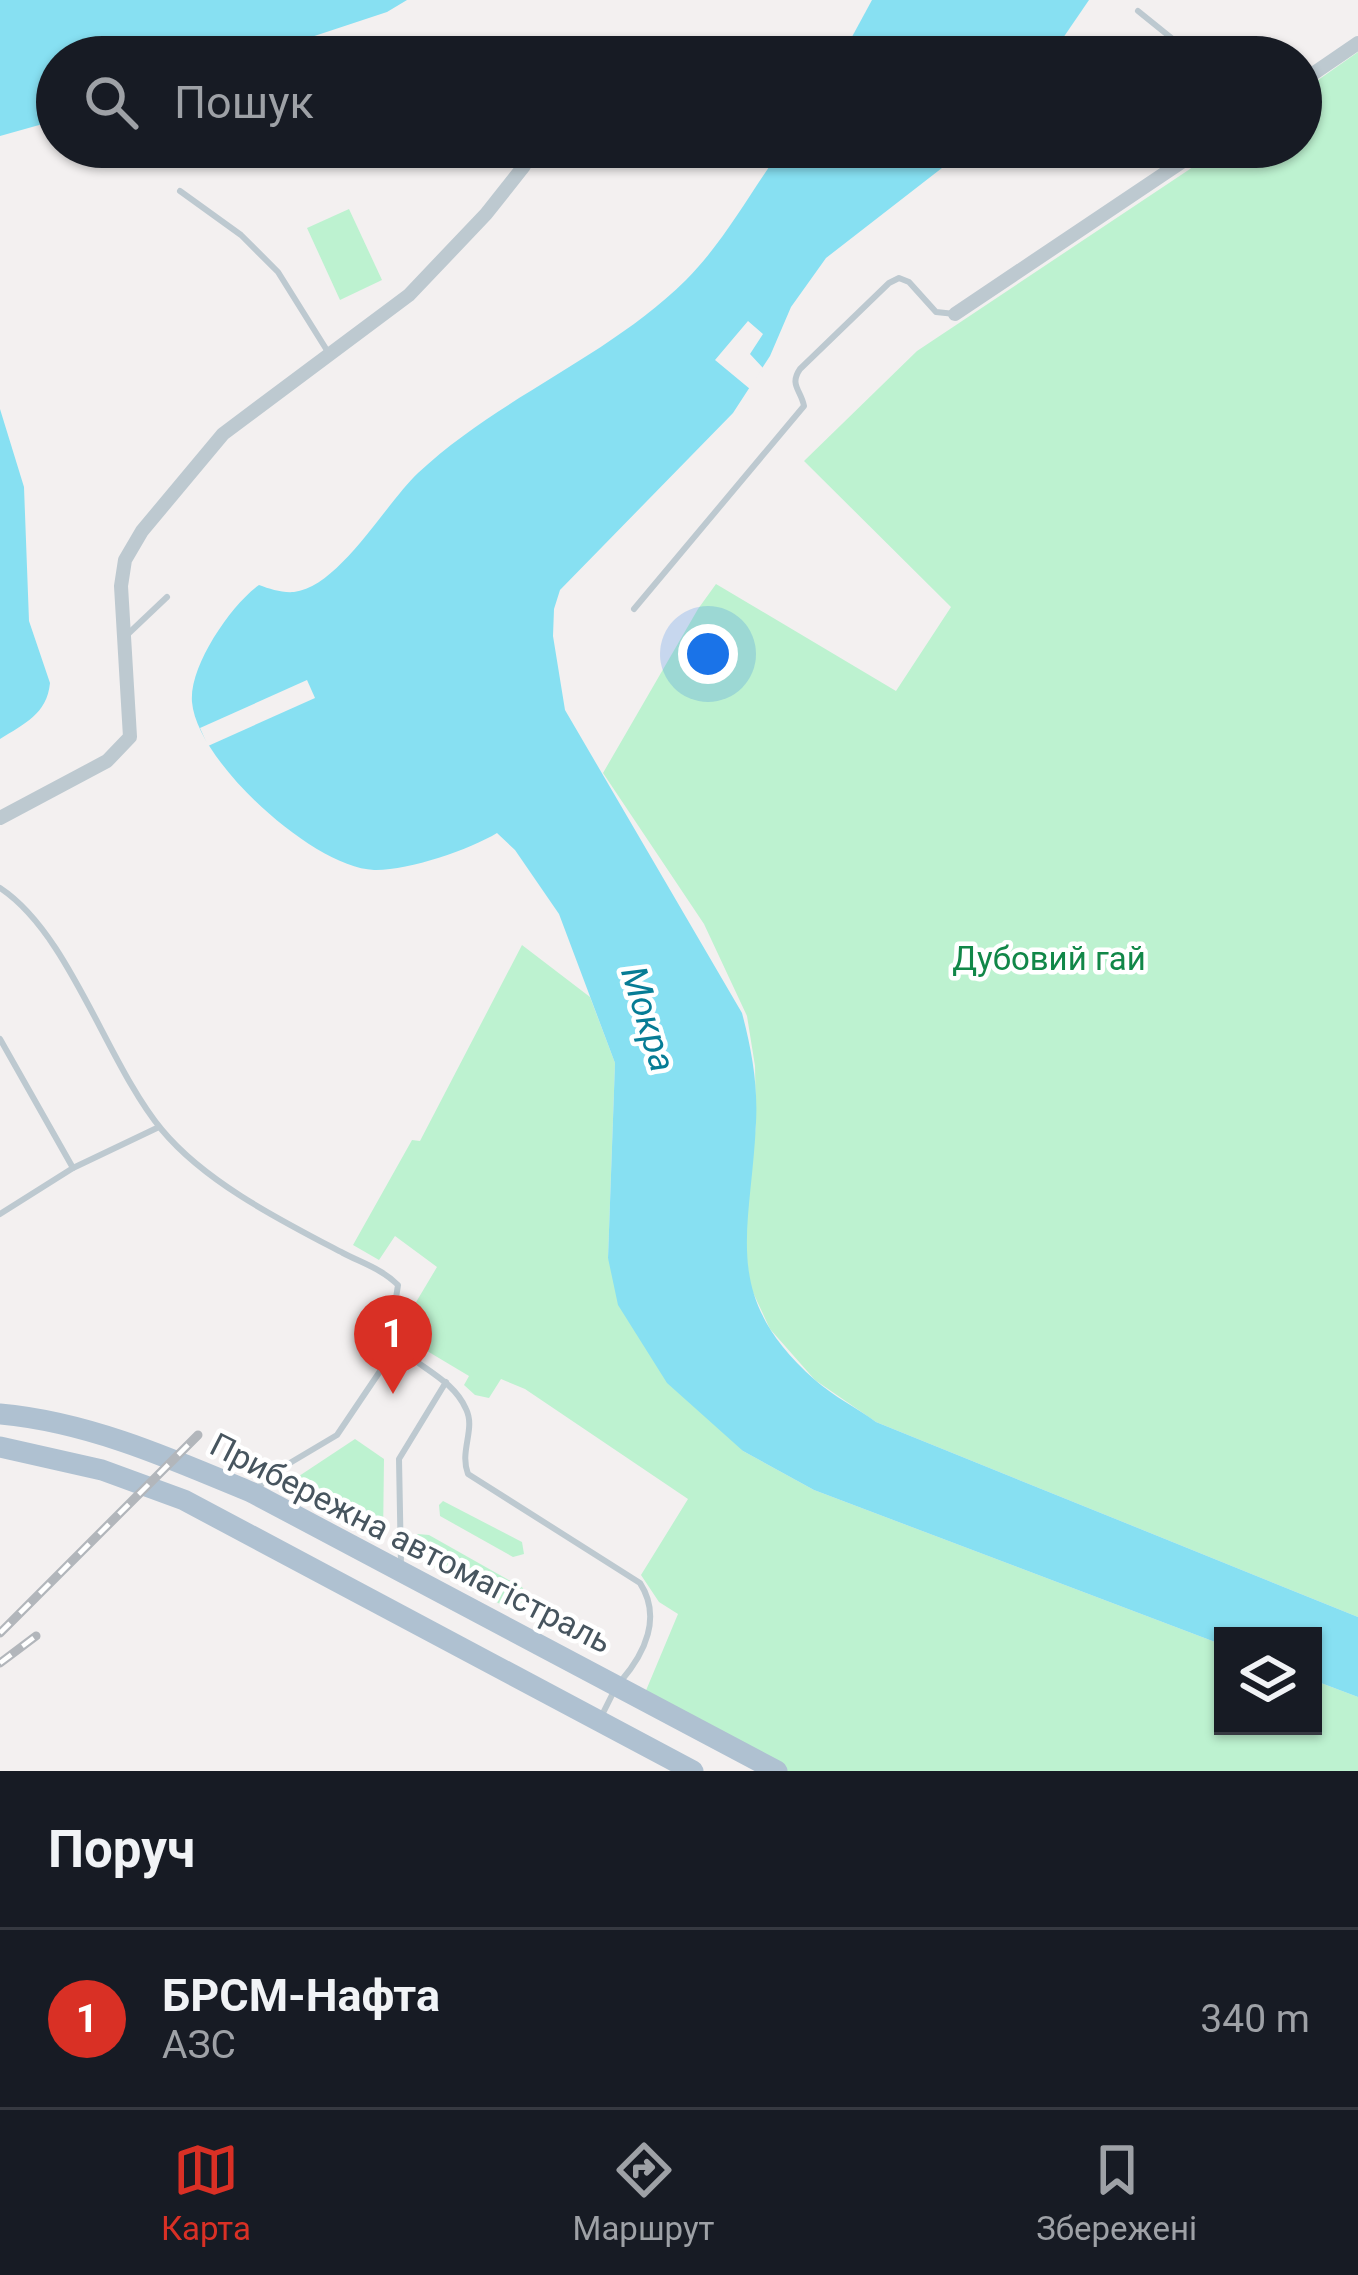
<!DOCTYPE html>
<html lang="uk">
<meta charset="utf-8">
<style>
body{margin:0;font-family:Roboto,sans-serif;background:#20242c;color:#f1f3f6}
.controls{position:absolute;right:36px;bottom:36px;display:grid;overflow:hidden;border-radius:0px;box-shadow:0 3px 9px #0004}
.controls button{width:108px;height:108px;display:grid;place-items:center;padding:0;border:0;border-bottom:3px solid #363941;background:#171b24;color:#f1f3f6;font:60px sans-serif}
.you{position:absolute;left:708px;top:654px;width:42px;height:42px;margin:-30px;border:9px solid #fff;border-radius:50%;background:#1a73e8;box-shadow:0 0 0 18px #1a73e833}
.badge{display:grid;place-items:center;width:78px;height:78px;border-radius:50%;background:#d93025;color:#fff;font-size:39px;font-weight:700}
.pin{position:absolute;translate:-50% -99px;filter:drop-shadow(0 3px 6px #0008)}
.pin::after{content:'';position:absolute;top:63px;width:42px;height:36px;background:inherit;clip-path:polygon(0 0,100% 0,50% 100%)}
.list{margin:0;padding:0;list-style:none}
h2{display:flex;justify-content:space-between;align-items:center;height:156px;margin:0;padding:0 48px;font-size:51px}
h2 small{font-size:39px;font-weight:400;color:#9ea1a6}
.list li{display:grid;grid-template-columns:78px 1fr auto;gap:36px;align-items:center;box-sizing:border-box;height:180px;padding:0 48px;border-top:3px solid #363941}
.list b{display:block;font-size:45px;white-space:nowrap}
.list p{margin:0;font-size:39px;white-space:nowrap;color:#9ea1a6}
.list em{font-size:39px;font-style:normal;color:#9ea1a6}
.icon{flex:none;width:66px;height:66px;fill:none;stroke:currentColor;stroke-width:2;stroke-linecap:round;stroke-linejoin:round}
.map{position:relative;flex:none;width:1358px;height:1771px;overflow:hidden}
.search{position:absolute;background:#171b24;box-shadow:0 3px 9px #0004;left:36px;right:36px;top:36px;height:132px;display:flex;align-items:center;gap:30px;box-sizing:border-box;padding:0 42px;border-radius:66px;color:#9ea1a6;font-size:45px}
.sheet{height:336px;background:#171b24}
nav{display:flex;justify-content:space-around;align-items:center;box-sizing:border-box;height:168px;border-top:3px solid #363941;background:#171b24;font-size:33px;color:#9ea1a6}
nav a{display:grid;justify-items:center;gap:6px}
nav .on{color:#d93025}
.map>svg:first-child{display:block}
.green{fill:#bdf2d0}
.water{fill:#87e0f2}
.pier{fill:#f3f0f0}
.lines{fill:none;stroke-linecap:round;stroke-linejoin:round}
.lane{stroke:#bdc9d0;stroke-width:6}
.street{stroke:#bdc9d0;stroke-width:14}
.primary{stroke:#afc1d1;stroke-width:21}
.rail-casing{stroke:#b2b6bb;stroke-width:9}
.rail{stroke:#fff;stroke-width:4.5;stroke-dasharray:14;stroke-linecap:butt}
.labels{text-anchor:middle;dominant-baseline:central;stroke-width:9;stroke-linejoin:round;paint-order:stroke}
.park-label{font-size:33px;fill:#118748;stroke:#fff}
.street-label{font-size:33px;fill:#47555f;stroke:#fff}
.water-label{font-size:36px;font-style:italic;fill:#067c95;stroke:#fff}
</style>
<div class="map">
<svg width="1358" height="1771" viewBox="0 0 1358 1771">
<rect width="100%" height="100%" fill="#f3f0f0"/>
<!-- green -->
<g class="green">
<path d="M 1358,52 L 1358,1617 L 876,1422 L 815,1380 L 770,1329 L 750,1286 L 744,1234 L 756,1124 L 755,1066 L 747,1016 L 704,924 L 603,773 L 698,609 L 716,584 L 896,691 L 951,607 L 804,461 L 917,351 L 1223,147 L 1301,147 L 1301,92 Z"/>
<path d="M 349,209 L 382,280 L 340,300 L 307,228 Z"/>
<path d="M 522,945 L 590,997 L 615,1063 L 608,1258 L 743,1451 L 814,1490 L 1223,1645 L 1223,1726 L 1313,1726 L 1313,1680 L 1358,1697 L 1358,1771 L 774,1771 L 642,1700 L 678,1614 L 659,1602 L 641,1575 L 688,1499 L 525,1389 L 501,1379 L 489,1398 L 475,1395 L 464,1385 L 469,1376 L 407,1339 L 403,1324 L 437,1267 L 395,1236 L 379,1260 L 353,1245 L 412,1140 L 420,1141 Z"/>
<path d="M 355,1439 L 384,1459 L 383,1540 L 284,1486 Z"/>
<path d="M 443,1501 L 522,1542 L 524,1554 L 513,1557 L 440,1516 L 439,1505 Z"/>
<path d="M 418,1534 L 429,1535 L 523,1588 L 524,1604 L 509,1609 L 416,1557 L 408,1550 L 409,1540 Z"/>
</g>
<!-- water -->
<g class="water">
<path d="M 0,0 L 407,0 L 387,12 L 251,57 L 57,57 L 57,120 L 0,136 Z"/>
<path d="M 872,0 L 1089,0 L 1050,57 L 841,57 Z"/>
<path d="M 783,147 L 969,147 L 826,258 L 791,307 L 770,356 L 733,413 L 560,590 L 554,609 L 553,636 L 565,710 L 742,1013 C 752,1051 758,1085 756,1123 C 751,1233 719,1295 815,1380 C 833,1396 857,1408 876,1422 L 1358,1617 L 1358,1697 L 1313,1680 L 1313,1636 L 1223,1636 L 1223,1645 L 814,1490 L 743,1451 L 667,1383 L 618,1305 L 608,1258 L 615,1063 L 559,914 L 515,850 L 497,833 C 469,850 407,871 374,870 C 314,868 197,762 192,702 C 189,666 231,605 259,585 C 270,589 282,593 294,592 C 339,587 386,503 418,473 C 499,397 607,358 686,280 C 724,242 751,191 783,147 Z"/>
<path d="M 0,409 L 24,487 L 29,621 L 50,683 C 47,714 24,724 0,739 Z"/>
</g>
<!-- pier -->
<g class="pier">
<path d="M 748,321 L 763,334 L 750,354 L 763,368 L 750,389 L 715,360 Z"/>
<path d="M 307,680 L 315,698 L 208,746 L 200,728 Z"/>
</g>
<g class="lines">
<!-- lane -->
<g class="lane">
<path d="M 1138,11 L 1195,57"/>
<path d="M 784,57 L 798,47"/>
<path d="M 527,164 L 554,147"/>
<path d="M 180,191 L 241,235 L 278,272 L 328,352"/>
<path d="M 634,609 L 804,406 C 801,390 789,385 800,369 L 889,283 L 899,278 L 909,282 L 936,312 L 955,314"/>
<path d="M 129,633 L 167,597"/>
<path d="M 0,888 C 70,934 107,1064 162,1130 C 206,1183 282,1221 343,1253 C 362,1263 382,1269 398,1285 L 390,1337 C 411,1366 451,1375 466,1409 C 476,1429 459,1451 468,1474 L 640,1583 C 662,1617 645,1653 621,1681"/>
<path d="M 0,1039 L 73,1168"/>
<path d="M 0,1214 L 73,1168 L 159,1127"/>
<path d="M 256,1490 L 273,1473 L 337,1435 L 397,1346"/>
<path d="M 401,1565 L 399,1459 L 446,1382"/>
<path d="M 601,1717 L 614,1691"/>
</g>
<!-- street -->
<g class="street">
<path d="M 525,57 L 526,51"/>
<path d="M 1301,82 L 1358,43"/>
<path d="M 955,314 L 1204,147"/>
<path d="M 0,818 L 107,761 L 130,737 L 121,586 L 125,560 L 142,531 L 223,434 L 409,295 L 486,214 L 524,166 L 523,147"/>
</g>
<!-- primary -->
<g class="primary">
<path d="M 0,1414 C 89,1422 172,1459 253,1493 L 777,1771"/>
<path d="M 0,1447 L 102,1470 L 184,1500 L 693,1771"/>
</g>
<defs>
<g id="rail">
<path d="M 0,1633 L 198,1435"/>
<path d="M 0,1663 L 36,1636"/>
</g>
</defs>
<!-- rail casing -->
<use href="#rail" class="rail-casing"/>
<!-- rail -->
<use href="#rail" class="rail"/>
</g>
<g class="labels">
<!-- park labels -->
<g class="park-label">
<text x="1049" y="958">Дубовий гай</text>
</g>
<!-- street labels -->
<g class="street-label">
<text transform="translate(411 1543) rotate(27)">Прибережна автомагістраль</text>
</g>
<!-- water labels -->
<g class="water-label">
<text transform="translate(648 1019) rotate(73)">Мокра</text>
</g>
</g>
</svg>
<div class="controls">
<button><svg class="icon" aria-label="layers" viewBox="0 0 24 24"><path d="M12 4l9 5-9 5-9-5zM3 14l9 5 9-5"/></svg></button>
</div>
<div class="you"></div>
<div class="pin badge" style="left:393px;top:1394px">1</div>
<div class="search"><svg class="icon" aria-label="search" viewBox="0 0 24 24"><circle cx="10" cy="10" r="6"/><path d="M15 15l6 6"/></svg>Пошук</div>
</div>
<section class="sheet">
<h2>Поруч<small></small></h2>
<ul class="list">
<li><span class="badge">1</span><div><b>БРСМ-Нафта</b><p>АЗС</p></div><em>340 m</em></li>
</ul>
</section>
<nav>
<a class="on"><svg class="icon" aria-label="map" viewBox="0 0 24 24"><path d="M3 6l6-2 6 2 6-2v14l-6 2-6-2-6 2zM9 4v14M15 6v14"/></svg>Карта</a>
<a><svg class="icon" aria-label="directions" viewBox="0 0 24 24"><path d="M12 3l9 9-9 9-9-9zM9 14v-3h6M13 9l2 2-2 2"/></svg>Маршрут</a>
<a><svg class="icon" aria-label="saved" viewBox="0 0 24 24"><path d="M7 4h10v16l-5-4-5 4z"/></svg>Збережені</a>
</nav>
